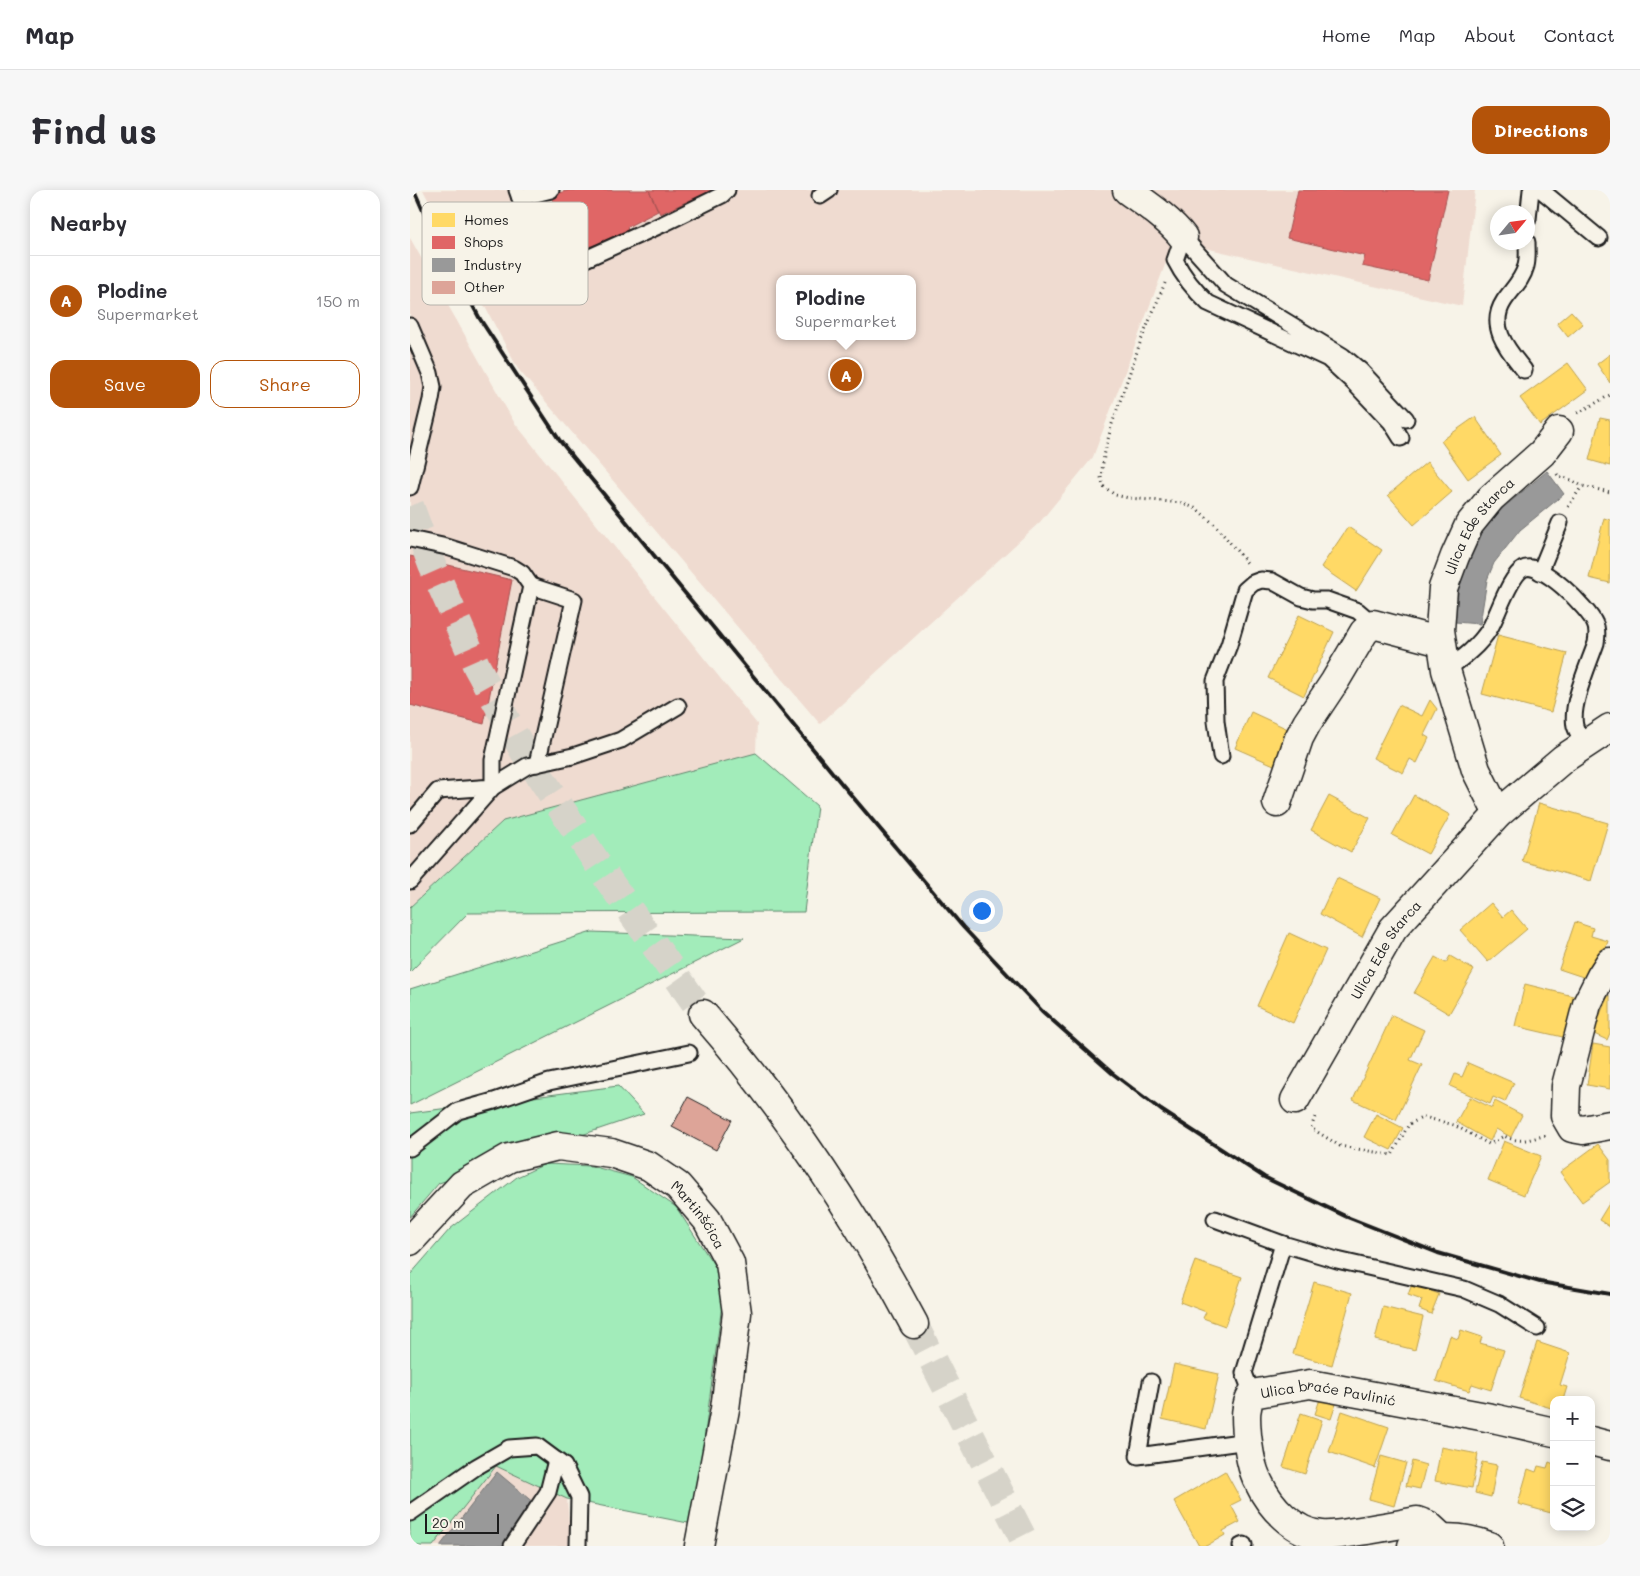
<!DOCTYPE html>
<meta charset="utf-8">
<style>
body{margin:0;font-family:Mali,sans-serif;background:#f7f7f7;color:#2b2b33}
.controls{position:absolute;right:15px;bottom:15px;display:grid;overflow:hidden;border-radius:10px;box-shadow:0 2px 12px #0003}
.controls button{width:45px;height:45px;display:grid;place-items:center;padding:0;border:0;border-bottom:1px solid #e1e1e2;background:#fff;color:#2b2b33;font:25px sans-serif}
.compass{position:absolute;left:1080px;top:15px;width:45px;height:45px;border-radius:50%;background:#fff;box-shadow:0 2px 12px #0003;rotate:61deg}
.scale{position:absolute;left:15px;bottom:12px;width:74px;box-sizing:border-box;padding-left:5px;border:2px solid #1c1c1c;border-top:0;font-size:14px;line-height:18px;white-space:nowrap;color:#1c1c1c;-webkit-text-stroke:4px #f7f3e8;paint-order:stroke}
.you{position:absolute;left:571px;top:720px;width:18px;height:18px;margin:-12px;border:4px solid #fff;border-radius:50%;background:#1a73e8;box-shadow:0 0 0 8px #1a73e833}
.badge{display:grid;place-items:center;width:32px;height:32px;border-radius:50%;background:#b45309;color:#fff;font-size:16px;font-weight:700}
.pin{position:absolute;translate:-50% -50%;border:2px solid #fff;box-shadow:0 1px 5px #0006}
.popup{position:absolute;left:366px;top:85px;width:140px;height:65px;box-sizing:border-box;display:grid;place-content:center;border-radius:10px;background:#fff;filter:drop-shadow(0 1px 4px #0005);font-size:16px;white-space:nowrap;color:#7c7c81}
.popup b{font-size:19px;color:#2b2b33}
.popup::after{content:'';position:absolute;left:50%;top:100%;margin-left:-10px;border:10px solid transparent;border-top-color:#fff}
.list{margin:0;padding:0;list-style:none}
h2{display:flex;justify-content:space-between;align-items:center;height:65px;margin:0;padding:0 20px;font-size:21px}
h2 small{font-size:16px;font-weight:400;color:#7c7c81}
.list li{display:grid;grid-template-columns:32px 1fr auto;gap:15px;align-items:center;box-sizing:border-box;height:90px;padding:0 20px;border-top:1px solid #e1e1e2}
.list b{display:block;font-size:19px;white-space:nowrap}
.list p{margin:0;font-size:16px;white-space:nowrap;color:#7c7c81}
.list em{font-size:16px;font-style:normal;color:#7c7c81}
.actions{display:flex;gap:10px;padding:15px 20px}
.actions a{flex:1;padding:11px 0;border:1px solid #b45309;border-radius:15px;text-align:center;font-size:18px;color:#b45309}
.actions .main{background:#b45309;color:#fff}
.icon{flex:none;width:28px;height:28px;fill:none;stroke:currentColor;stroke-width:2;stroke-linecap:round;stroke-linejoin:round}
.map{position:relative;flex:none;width:1200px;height:1356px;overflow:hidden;border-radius:15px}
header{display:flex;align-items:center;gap:30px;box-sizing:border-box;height:70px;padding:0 25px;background:#fff;border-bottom:1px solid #e1e1e2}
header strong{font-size:24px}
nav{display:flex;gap:28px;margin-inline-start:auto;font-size:18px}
.intro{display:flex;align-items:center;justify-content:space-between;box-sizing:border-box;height:120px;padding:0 30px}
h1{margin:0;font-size:35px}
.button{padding:12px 22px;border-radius:15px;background:#b45309;color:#fff;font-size:18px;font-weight:700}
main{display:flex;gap:30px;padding:0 30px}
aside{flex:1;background:#fff;border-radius:15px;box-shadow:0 2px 12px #0003}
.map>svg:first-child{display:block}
.built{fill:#efdbd0;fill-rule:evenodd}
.green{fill:#a2ecba;stroke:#5f846b}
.homes{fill:#ffd966;stroke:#bba050}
.shops{fill:#e06666;stroke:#a55050}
.industry{fill:#999;stroke:#747474}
.building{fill:#dda498;stroke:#1c1c1c}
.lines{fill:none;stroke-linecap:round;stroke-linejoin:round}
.trunk-tunnel{stroke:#d6d3c9;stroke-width:28;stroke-dasharray:28 14;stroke-linecap:butt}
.service-casing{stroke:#1c1c1c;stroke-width:19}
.minor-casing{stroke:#1c1c1c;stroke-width:31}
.primary-casing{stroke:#1c1c1c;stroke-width:31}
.trunk-casing{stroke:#1c1c1c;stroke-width:31}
.path{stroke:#1c1c1c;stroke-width:3;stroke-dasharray:1 4;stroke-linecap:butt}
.service{stroke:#f7f3e8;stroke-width:15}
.minor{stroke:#f7f3e8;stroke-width:28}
.primary{stroke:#f7f3e8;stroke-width:28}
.trunk{stroke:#f7f3e8;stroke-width:28}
.rail{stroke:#1c1c1c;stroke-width:4}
.labels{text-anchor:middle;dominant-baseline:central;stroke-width:5;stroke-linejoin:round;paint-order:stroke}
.street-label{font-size:14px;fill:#1c1c1c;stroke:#f7f3e8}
.key{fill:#f7f3e8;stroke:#b5b2ab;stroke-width:1}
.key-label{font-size:14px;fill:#1c1c1c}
</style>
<header>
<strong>Map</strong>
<nav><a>Home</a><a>Map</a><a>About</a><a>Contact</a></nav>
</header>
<div class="intro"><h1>Find us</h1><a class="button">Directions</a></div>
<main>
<aside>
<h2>Nearby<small></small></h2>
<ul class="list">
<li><span class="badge">A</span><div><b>Plodine</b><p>Supermarket</p></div><em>150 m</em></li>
</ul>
<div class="actions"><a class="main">Save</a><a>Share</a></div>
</aside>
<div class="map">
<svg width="1200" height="1356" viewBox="0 0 1200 1356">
<rect width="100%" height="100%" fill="#f7f3e8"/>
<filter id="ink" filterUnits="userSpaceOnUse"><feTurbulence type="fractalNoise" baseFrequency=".02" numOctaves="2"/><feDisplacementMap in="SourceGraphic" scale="10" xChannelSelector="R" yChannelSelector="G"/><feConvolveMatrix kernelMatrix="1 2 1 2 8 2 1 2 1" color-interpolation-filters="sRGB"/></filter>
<g filter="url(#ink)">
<!-- built -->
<g class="built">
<path d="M 13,0 L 1065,0 L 1052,116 L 764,51 L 683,267 L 630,332 L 410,534 L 108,179 ZM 370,89 L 502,89 L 502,146 L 370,146 Z"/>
<path d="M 0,48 L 104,232 L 347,534 L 346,563 L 93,631 L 0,717 Z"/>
<path d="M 86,1276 L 137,1295 L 157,1309 L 161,1356 L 23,1356 Z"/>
</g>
<!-- green -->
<g class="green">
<path d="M 346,563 L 407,616 L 394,722 L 58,723 L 0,782 L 0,717 L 93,631 Z"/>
<path d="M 182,742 L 334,748 L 0,915 L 0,799 Z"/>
<path d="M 208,896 L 234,924 L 29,993 L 0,1027 L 0,923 Z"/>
<path d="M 135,974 L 181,976 L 222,987 L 266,1017 L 315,1092 L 283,1334 L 157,1309 L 86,1276 L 23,1356 L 0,1356 L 0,1085 L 40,1039 L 107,987 Z"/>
</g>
<!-- homes -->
<g class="homes">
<path d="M 1161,121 L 1173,134 L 1158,147 L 1147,133 Z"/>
<path d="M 1200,164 L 1200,193 L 1187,174 Z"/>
<path d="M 1158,173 L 1178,200 L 1130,235 L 1110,208 Z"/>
<path d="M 1065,227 L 1091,265 L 1058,289 L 1031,251 Z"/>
<path d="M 1190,228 L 1200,230 L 1200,276 L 1179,270 Z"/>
<path d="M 1017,272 L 1042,302 L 1004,335 L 978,305 Z"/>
<path d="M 1194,328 L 1200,330 L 1200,393 L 1179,388 Z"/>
<path d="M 938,337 L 972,360 L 946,401 L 911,377 Z"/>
<path d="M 889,425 L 924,442 L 894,506 L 858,488 Z"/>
<path d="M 1088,445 L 1157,463 L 1141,522 L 1072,504 Z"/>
<path d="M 1020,510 L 1027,519 L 1014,545 L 1019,548 L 1007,573 L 1000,569 L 993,583 L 963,568 L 989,515 L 1012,526 Z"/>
<path d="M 841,522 L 880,540 L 864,575 L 825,558 Z"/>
<path d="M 1004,605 L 1040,625 L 1018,664 L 982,645 Z"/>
<path d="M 919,606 L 960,628 L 941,662 L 901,640 Z"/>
<path d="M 1129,613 L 1198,633 L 1181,691 L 1112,671 Z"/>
<path d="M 927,688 L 970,708 L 952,747 L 910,724 Z"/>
<path d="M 1081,713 L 1093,727 L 1101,720 L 1117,739 L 1078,772 L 1050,740 Z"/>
<path d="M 1165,732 L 1183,738 L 1181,746 L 1198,751 L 1185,791 L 1149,779 Z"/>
<path d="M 879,743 L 916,760 L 883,833 L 847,816 Z"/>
<path d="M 1040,766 L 1064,780 L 1039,824 L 1004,803 L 1025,767 L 1036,773 Z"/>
<path d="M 1115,794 L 1167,807 L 1157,848 L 1105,836 Z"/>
<path d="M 1198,806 L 1200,806 L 1200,843 L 1197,850 L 1182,843 Z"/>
<path d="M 982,825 L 1014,840 L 1000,870 L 1012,875 L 986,930 L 943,910 Z"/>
<path d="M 1183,854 L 1200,857 L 1200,899 L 1177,895 Z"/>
<path d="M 1058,873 L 1104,893 L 1095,912 L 1083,907 L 1080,914 L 1040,896 L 1045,884 L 1052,887 Z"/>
<path d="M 1060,907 L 1082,918 L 1085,911 L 1112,925 L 1101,947 L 1086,939 L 1080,951 L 1046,932 Z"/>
<path d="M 966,924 L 993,938 L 981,960 L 954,947 Z"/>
<path d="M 1094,951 L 1131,966 L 1114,1005 L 1078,990 Z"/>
<path d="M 1188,954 L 1200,970 L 1200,992 L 1172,1012 L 1150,982 Z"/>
<path d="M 1200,1012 L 1200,1037 L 1189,1030 Z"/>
<path d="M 785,1071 L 832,1087 L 815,1136 L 793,1128 L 796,1122 L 770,1112 Z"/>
<path d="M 904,1092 L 942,1103 L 922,1175 L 883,1164 Z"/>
<path d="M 1002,1094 L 1029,1104 L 1021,1124 L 1009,1119 L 1012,1110 L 998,1105 Z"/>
<path d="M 973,1117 L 1013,1127 L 1005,1160 L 965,1150 Z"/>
<path d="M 1051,1140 L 1072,1147 L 1070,1153 L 1094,1160 L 1081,1200 L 1062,1194 L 1059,1201 L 1026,1191 L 1040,1146 L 1048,1149 Z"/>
<path d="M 1127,1152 L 1160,1163 L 1150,1195 L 1157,1197 L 1153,1210 L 1144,1210 L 1144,1219 L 1109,1208 Z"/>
<path d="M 764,1174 L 809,1184 L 796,1239 L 752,1229 Z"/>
<path d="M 911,1206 L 927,1211 L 921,1229 L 905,1224 Z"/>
<path d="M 932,1221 L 979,1237 L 965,1278 L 919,1262 Z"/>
<path d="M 891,1223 L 912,1230 L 895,1284 L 873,1277 Z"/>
<path d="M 1031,1257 L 1068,1264 L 1062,1298 L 1025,1291 Z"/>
<path d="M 971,1266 L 996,1273 L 984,1316 L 959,1309 Z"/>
<path d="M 1002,1271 L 1016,1275 L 1010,1299 L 996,1296 Z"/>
<path d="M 1072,1272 L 1087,1275 L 1081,1307 L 1065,1303 Z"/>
<path d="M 1139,1272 L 1144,1274 L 1144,1314 L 1141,1323 L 1108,1314 L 1118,1279 L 1126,1282 L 1128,1276 L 1137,1278 Z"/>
<path d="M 815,1281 L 831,1310 L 821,1315 L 830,1332 L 813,1341 L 815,1345 L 796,1356 L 789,1356 L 764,1311 Z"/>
</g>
<!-- shops -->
<g class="shops">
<path d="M 160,0 L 239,0 L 248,21 L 217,37 L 220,46 L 157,62 L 142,5 Z"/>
<path d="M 239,0 L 302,0 L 250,24 Z"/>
<path d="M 888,0 L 1038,0 L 1018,90 L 952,76 L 955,66 L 877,48 Z"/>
<path d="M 0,366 L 102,390 L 74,534 L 0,515 Z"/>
</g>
<!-- industry -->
<g class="industry">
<path d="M 1137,281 L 1154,304 L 1110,340 L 1084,373 L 1077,390 L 1070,434 L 1045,432 L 1050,387 L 1066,349 L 1093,318 Z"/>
<path d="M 87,1282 L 125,1314 L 94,1356 L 30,1356 Z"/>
</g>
<!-- building -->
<path class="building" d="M 278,907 L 322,930 L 306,960 L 262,937 Z"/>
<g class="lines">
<!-- trunk-tunnel -->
<g class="trunk-tunnel">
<path d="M 0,316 L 22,375 L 67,477 L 114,562 L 199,691 L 293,824"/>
<path d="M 504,1134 L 617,1356"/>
</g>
<defs>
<g id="service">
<path d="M 107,0 L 126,53 L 135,67 L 148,76 L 162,75 L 253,34 L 312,5 L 317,0"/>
<path d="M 1131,0 L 1189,48"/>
<path d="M 410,6 L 419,0"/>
<path d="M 110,8 L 141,0"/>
<path d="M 1118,29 L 1121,0"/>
<path d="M 0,136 L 20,183 L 23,197 L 21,210 L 0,297"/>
<path d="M 1114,180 C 1099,161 1077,137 1094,111 C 1102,99 1112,91 1116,76 C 1118,69 1117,60 1117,52"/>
<path d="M 991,248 L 981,232 L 943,192 L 918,169 L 798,113 C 784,100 773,86 765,70 L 773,47 L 816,95 L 933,166 L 950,180 L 996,229"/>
<path d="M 0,349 L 37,357 L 104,378 L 112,383 L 121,396"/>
<path d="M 1130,382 L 1150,333"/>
<path d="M 1036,480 C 1053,468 1069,456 1080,438 C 1088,424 1100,386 1113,379 C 1130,369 1179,419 1185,434 C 1188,440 1187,447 1186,453 C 1179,474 1160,515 1165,536 C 1167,542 1171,549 1174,554"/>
<path d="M 811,566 L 806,531 L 805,491 L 819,455 L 835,400 L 843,393 L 851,390 L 862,391 L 891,407 L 903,410 L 917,410 L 948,421 L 963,434"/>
<path d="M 0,634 L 28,601 L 83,597 L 83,570 L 121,396 L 164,410 L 127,574"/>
<path d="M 0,691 L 83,597 L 117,576 L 163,566 L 211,550 L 268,516"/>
<path d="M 0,958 L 48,921 L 84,911 L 139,892 L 279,863"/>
<path d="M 805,1029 L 873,1054 L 834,1183 L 842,1204"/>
<path d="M 873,1054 L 927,1070 L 1054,1099 L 1089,1114 L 1127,1138"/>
<path d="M 741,1192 L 728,1266 L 838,1251"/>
<path d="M 0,1323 L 66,1277 L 99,1258 L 127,1256 L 154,1276 L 169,1307 L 168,1356"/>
<path d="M 102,1356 L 138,1302 L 146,1270"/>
<path d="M 831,1356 L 834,1355"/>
</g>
<g id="minor">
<path d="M 717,0 C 736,14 758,28 773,47"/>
<path d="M 867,613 L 889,548 L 897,533 L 925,491 L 954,442 L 963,434 L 1031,452"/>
<path id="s1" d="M 1088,624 L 1066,580 L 1036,480 L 1030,440 L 1033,398 L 1045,366 L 1059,335 L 1081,308 L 1132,263 L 1149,241"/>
<path d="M 1200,772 L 1191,786 L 1177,814 L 1156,896 L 1155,926 L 1162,938 L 1173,940 L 1200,935"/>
<path id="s2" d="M 885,910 L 983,739 L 1088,624 L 1153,569 L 1200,538"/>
<path d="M 1181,1251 L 1200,1256"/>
<path id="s3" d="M 1031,1347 L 1018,1335 L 1007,1331 C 988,1335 969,1338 950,1341 C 937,1343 924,1346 912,1345 C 884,1343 860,1317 849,1293 C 841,1278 839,1261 837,1245 C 836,1231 834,1217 842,1204 L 900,1194 L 1087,1229 L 1144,1242"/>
<path d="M 1002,1356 C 1028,1345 1053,1346 1079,1356"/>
</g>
<g id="primary">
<path id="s4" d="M 0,1051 L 52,995 L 99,968 L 148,956 L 201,963 L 239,976 L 268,996 L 297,1030 L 320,1073 L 327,1123 L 315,1219 L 289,1356"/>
</g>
<path id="trunk" d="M 293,824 C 376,919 445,1023 504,1134"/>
</defs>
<!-- service casing -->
<use href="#service" class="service-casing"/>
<!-- minor casing -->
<use href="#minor" class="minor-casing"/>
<!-- primary casing -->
<use href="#primary" class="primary-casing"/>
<!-- trunk casing -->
<use href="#trunk" class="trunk-casing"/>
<!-- path -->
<g class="path">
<path d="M 755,93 L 730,153 L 701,237 L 694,266 L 691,287 L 693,296 L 705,305 L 719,308 L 772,313 L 787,319 L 805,335 L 838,374"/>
<path d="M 1168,223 L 1200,205"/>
<path d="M 1147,284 L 1149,287 L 1161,290 L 1172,296 L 1200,302"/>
<path d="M 1158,317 L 1172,296"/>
<path d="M 905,927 L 901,938 L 930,956 L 982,965 L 999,934 L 1014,927 L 1044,935 L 1079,954 L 1094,946 C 1111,954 1120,949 1137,945"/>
</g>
<!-- service -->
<use href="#service" class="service"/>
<!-- minor -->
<use href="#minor" class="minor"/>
<!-- primary -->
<use href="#primary" class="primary"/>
<!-- trunk -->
<use href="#trunk" class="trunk"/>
<!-- rail -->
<path class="rail" d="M 4,0 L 18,32 L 70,129 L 150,251 L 431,593 L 553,737 L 632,821 L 702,883 L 751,920 L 854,987 L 937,1027 L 1028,1063 L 1130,1092 L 1200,1104"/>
</g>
</g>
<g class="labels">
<!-- street labels -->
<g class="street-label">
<text stroke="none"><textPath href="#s1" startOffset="309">Ulica Ede Starca</textPath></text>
<text stroke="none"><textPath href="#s2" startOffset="176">Ulica Ede Starca</textPath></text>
<text stroke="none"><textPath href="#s4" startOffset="345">Martinšćica</textPath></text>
<text stroke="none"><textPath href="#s3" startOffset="380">Ulica braće Pavlinić</textPath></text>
</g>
</g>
<!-- legend -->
<rect x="12" y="12" width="166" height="103" rx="8" class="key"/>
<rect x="22" y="23" width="23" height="14" fill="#ffd966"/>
<rect x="22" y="46" width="23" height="13" fill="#e06666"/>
<rect x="22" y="68" width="23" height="14" fill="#999"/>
<rect x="22" y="91" width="23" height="13" fill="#dda498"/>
<g class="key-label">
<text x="54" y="35">Homes</text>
<text x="54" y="57">Shops</text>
<text x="54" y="80">Industry</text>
<text x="54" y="102">Other</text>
</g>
</svg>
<div class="controls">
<button>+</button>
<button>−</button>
<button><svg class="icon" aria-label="layers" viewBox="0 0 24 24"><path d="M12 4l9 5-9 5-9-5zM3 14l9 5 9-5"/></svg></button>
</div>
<svg class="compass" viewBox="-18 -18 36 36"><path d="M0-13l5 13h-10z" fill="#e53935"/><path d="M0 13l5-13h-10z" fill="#7c7c81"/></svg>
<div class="scale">20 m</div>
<div class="you"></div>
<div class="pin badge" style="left:436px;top:185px">A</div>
<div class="popup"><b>Plodine</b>Supermarket</div>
</div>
</main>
